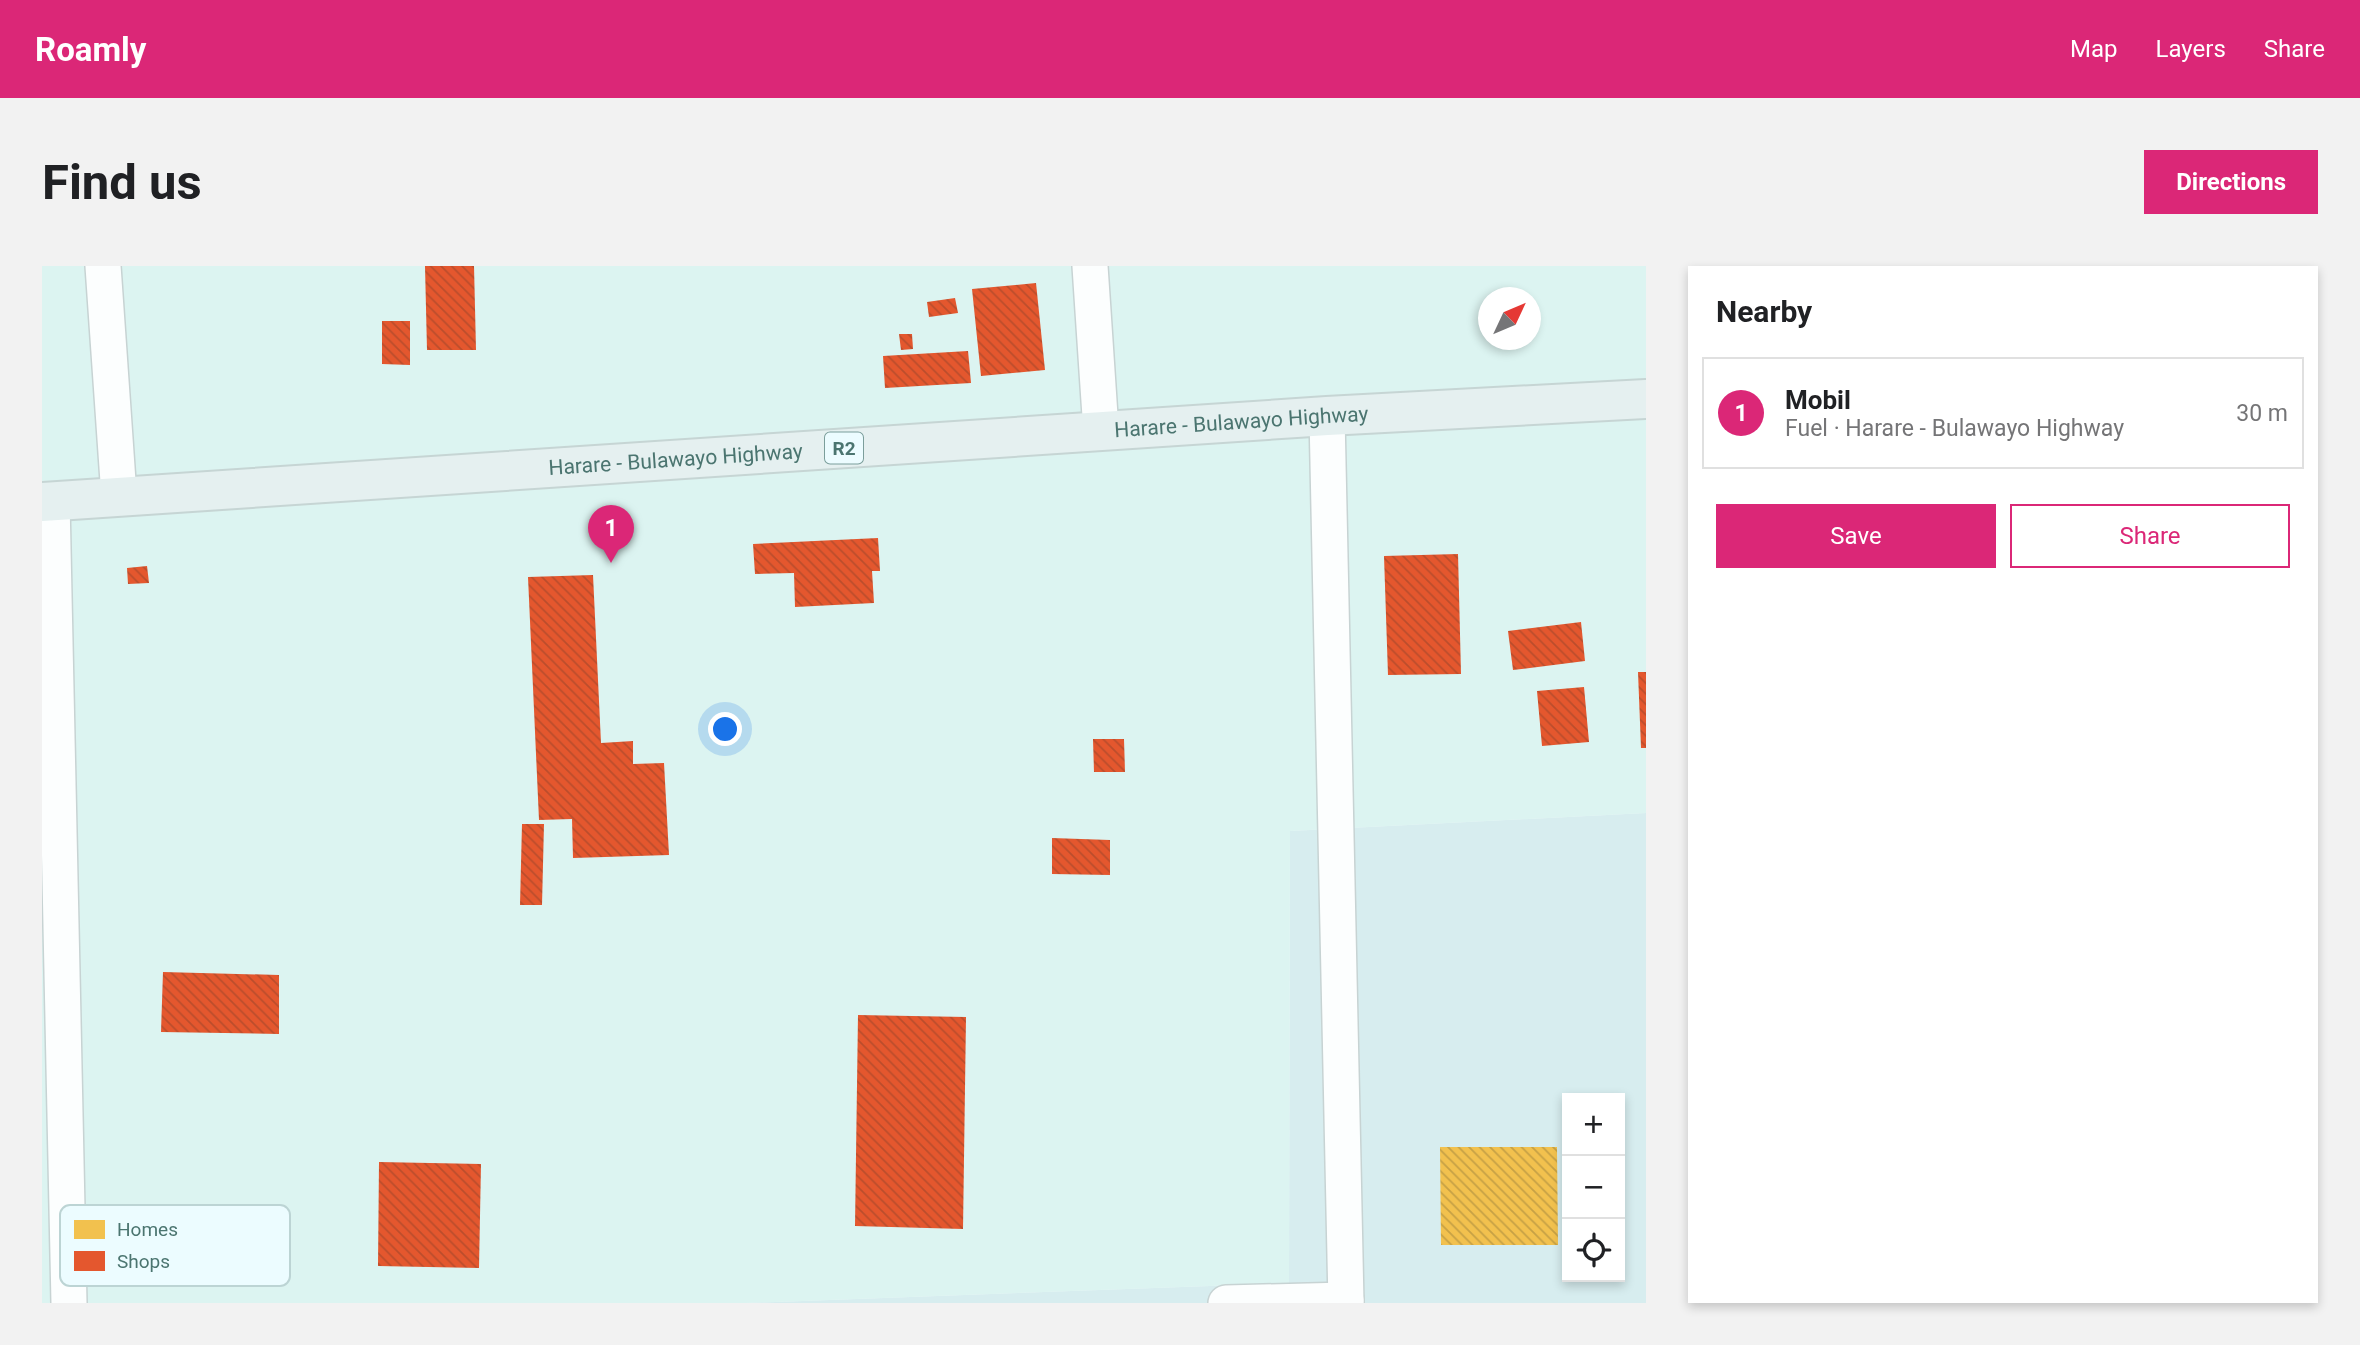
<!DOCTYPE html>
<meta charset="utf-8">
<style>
body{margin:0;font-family:Roboto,sans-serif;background:#f2f2f2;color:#202124}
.controls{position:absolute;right:21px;bottom:21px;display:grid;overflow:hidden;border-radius:0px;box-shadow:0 4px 10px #0003}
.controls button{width:63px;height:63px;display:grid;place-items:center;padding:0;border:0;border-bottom:2px solid #e0e0e0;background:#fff;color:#202124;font:35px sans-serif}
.compass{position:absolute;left:1436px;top:21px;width:63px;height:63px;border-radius:50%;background:#fff;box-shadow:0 4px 10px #0003;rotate:46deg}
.you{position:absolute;left:684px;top:464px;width:24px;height:24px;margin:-18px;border:5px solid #fff;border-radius:50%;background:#1a73e8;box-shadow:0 0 0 10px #1a73e833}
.badge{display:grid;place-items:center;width:46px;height:46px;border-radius:50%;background:#db2777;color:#fff;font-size:23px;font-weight:700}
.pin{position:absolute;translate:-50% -58px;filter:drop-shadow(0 2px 4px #0008)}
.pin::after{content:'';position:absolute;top:37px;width:24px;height:21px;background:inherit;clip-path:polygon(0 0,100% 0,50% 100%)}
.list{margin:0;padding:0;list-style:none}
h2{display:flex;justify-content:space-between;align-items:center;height:91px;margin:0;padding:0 28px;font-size:30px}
h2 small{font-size:23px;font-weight:400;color:#757577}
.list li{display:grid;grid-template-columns:46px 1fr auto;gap:21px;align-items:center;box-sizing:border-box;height:112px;margin:0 14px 14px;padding:0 14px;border:2px solid #e0e0e0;border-radius:0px}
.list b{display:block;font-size:26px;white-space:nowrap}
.list p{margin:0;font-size:23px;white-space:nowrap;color:#757577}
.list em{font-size:23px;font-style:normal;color:#757577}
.actions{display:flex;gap:14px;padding:21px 28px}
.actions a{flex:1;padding:16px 0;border:2px solid #db2777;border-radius:0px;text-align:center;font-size:24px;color:#db2777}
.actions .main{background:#db2777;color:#fff}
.icon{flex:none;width:38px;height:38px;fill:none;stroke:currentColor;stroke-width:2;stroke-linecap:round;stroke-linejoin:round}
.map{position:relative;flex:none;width:1604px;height:1037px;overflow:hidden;border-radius:0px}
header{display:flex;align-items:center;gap:42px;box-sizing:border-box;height:98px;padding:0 35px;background:#db2777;color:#fff}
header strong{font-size:33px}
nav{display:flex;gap:38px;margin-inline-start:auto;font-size:24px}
.intro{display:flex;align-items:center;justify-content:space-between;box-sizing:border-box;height:168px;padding:0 42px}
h1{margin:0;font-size:49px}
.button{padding:18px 32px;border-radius:0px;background:#db2777;color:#fff;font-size:24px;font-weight:700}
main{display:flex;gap:42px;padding:0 42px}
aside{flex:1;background:#fff;border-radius:0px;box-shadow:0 4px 10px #0003}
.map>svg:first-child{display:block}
.residential{fill:#d7edef;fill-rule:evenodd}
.commercial{fill:#dcf4f1;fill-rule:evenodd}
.homes{fill:url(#homes-back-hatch)}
.shops{fill:url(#shops-back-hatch)}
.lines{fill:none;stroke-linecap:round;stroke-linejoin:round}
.minor-casing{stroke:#c7d3d3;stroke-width:38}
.trunk-casing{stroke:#c6d5d4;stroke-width:42}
.minor{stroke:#fcfefe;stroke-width:35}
.trunk{stroke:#e5f0f0;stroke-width:38}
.labels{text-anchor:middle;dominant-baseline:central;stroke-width:7;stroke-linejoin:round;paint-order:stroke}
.shield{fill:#ecfcff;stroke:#7b9e9b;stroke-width:2}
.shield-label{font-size:19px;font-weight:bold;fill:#4b7570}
.street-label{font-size:21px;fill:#4b7570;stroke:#ecfcff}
.key{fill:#ecfcff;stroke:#bcd4d4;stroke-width:2}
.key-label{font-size:19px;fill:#4b7570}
</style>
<header>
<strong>Roamly</strong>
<nav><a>Map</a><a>Layers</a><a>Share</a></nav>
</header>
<div class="intro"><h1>Find us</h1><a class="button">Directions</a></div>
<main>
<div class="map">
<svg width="1604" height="1037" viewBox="0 0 1604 1037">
<defs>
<pattern id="homes-back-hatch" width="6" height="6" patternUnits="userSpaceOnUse" patternTransform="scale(1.75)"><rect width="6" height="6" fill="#f2c14e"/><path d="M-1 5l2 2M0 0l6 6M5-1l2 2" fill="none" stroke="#c6a145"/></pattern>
<pattern id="shops-back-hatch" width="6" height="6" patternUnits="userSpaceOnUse" patternTransform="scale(1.75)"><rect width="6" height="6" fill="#e4572e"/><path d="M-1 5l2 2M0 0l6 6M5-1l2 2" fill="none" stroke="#bb4d2c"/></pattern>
</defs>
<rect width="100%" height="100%" fill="#ebf6f7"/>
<!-- residential -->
<path class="residential" d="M 1604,547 L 1604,1037 L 703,1037 L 1247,1017 L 1248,565 ZM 1525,832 L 1578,832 L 1578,1011 L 1525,1011 Z"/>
<!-- commercial -->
<path class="commercial" d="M 0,0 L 1604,0 L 1604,547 L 1248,565 L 1247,1017 L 703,1037 L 0,1037 ZM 1447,32 L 1489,32 L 1489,74 L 1447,74 Z"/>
<!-- homes -->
<path class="homes" d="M 1398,881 L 1515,881 L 1516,979 L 1399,979 Z"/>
<!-- shops -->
<g class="shops">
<path d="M 383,0 L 432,0 L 434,84 L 385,84 Z"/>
<path d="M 994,17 L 1003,104 L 939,110 L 930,23 Z"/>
<path d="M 913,32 L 916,47 L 887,51 L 885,36 Z"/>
<path d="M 340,55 L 368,55 L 368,99 L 340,98 Z"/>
<path d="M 857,68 L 870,68 L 871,83 L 859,84 Z"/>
<path d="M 926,85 L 929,117 L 843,122 L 841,90 Z"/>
<path d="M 836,272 L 838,305 L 830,305 L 832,337 L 753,341 L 752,307 L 713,308 L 711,278 Z"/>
<path d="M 1416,288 L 1419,408 L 1346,409 L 1342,290 Z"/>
<path d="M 105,300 L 107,317 L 86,318 L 85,302 Z"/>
<path d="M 551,309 L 559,477 L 591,475 L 591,498 L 622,497 L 627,589 L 531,592 L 530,553 L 497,554 L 486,311 Z"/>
<path d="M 1539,356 L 1543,395 L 1471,404 L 1466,365 Z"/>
<path d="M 1596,406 L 1604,406 L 1604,482 L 1599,482 Z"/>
<path d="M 1542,421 L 1547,476 L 1500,480 L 1495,425 Z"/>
<path d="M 1051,473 L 1082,473 L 1083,506 L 1052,506 Z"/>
<path d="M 480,558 L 502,558 L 500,639 L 478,639 Z"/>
<path d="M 1010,572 L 1068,574 L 1068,609 L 1010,608 Z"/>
<path d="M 121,706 L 237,709 L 237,768 L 119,766 Z"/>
<path d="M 816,749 L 924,751 L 921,963 L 813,960 Z"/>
<path d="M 337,896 L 439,898 L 437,1002 L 336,1000 Z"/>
</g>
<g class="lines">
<defs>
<g id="minor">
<path d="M 61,0 L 77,230"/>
<path d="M 1048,0 L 1059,165"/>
<path d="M 1285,150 L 1304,1037"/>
<path d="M 10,235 L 27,1037"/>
<path d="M 1184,1037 L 1304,1034"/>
</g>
<g id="trunk">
<path id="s1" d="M 0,236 L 1285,150 L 1604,133"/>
</g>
</defs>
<!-- minor casing -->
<use href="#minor" class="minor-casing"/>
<!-- trunk casing -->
<use href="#trunk" class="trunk-casing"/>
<!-- minor -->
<use href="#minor" class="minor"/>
<!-- trunk -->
<use href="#trunk" class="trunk"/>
</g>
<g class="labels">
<!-- shield labels -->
<rect class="shield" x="783" y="166.5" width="38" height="31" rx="5"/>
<g class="shield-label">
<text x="802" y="182">R2</text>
</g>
<!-- street labels -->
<g class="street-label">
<text stroke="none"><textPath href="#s1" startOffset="1202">Harare - Bulawayo Highway</textPath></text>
<text stroke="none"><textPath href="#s1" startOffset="635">Harare - Bulawayo Highway</textPath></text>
</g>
</g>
<!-- legend -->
<rect x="18" y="939" width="230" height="81" rx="10" class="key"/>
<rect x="32" y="954" width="31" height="19" fill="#f2c14e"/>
<rect x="32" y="985" width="31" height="20" fill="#e4572e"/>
<g class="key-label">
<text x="75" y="970">Homes</text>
<text x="75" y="1002">Shops</text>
</g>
</svg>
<div class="controls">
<button>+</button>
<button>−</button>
<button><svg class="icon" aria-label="locate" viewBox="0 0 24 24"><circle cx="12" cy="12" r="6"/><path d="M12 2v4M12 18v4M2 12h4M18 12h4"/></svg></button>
</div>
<svg class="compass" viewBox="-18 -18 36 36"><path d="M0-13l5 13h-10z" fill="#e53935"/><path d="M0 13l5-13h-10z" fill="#757577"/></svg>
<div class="you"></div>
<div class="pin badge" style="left:569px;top:297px">1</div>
</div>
<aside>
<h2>Nearby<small></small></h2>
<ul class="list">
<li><span class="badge">1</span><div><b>Mobil</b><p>Fuel · Harare - Bulawayo Highway</p></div><em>30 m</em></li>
</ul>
<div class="actions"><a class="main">Save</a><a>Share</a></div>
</aside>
</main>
